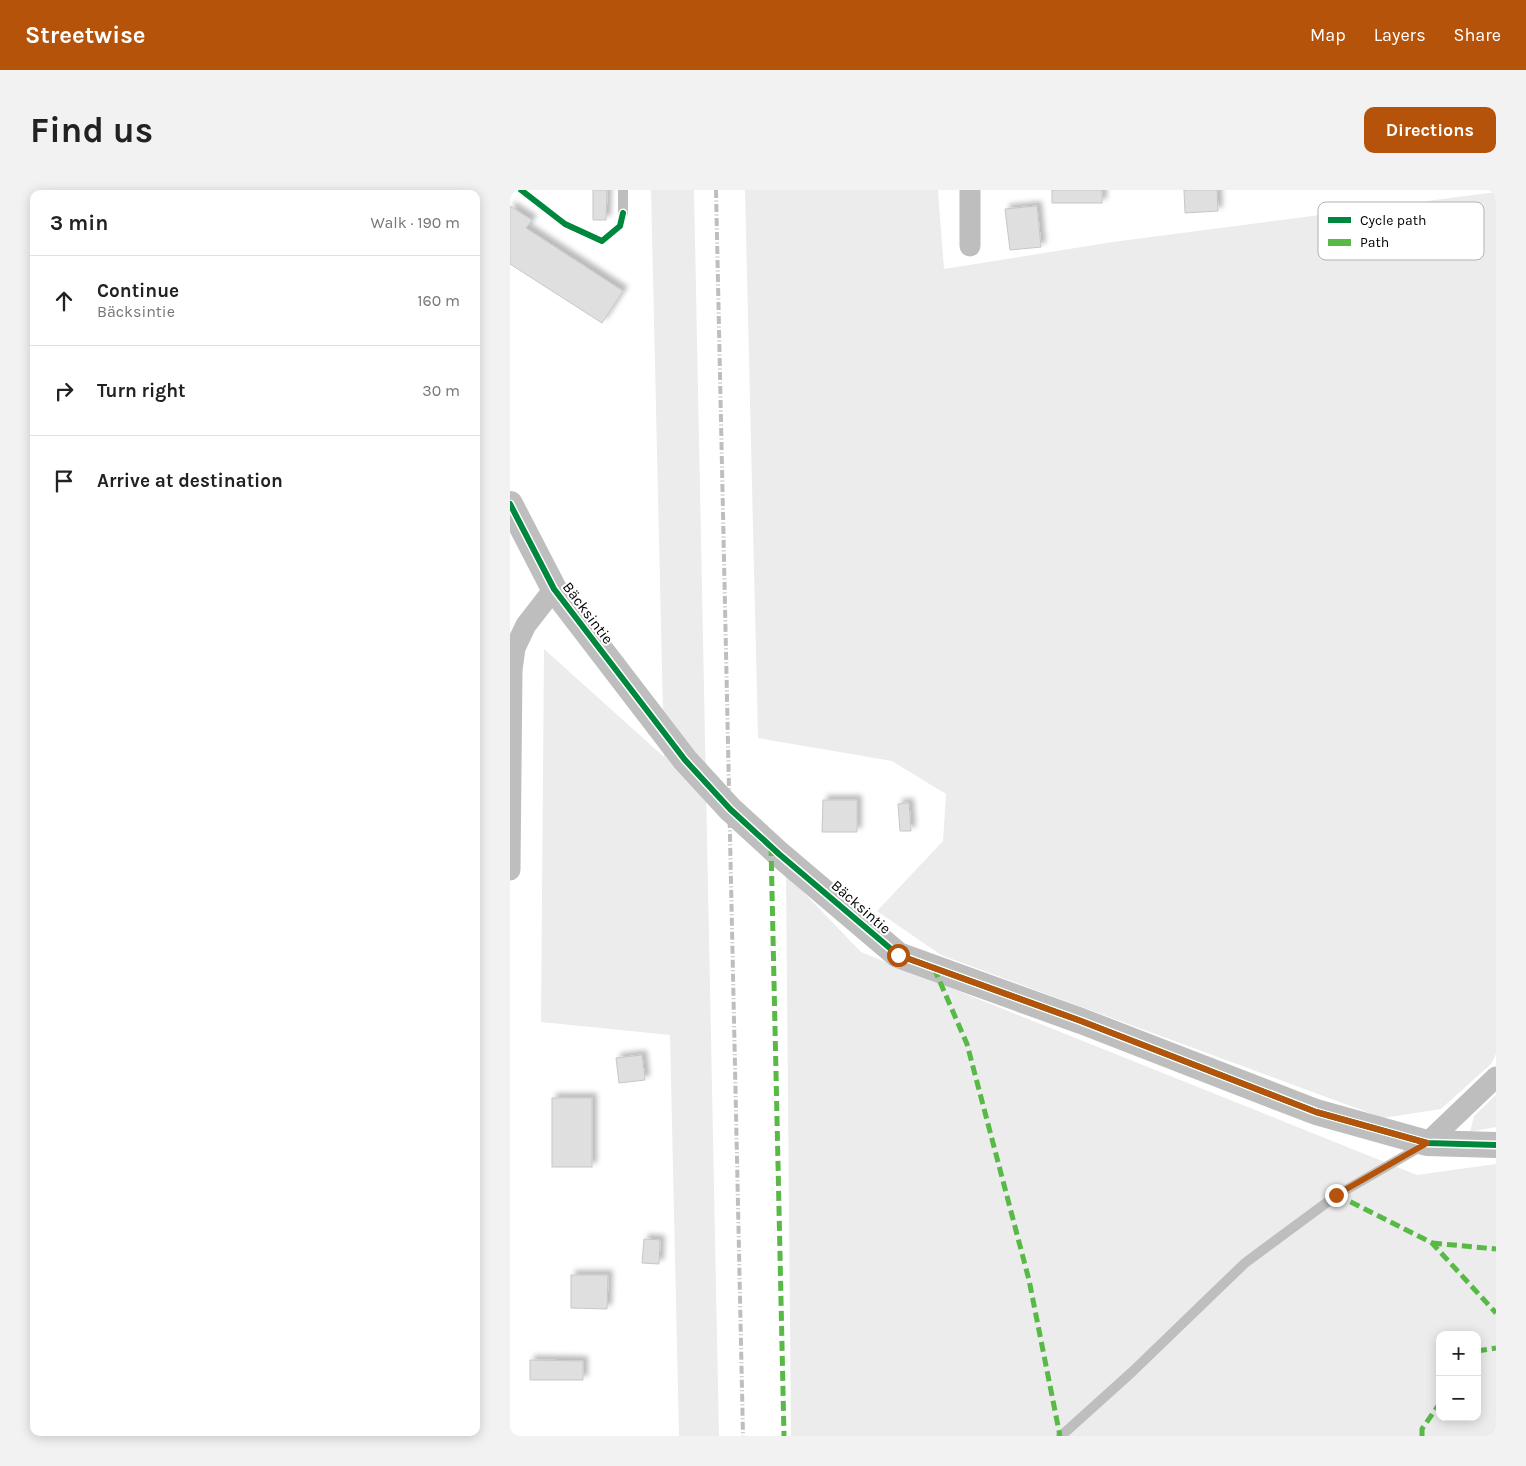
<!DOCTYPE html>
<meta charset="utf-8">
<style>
body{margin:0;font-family:Karla,sans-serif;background:#f2f2f2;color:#222}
.controls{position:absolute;right:15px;bottom:15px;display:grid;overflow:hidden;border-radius:10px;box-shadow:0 2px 12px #0003}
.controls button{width:45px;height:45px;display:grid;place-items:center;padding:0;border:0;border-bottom:1px solid #e0e0e0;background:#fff;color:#222;font:25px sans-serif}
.stop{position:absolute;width:15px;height:15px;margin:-11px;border:4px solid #b45309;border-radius:50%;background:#fff}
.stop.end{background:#b45309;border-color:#fff;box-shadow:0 1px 5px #0008}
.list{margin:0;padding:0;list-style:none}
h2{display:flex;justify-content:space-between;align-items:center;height:65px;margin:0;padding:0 20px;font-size:21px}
h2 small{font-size:16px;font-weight:400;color:#767676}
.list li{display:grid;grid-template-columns:32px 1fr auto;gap:15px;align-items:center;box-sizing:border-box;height:90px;padding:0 20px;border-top:1px solid #e0e0e0}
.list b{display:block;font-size:19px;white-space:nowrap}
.list p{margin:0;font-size:16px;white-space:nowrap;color:#767676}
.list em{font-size:16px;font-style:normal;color:#767676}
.icon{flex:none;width:28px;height:28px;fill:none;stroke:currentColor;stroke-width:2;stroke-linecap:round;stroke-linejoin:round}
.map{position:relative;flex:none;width:986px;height:1246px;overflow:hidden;border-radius:10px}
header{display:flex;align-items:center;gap:30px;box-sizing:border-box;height:70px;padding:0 25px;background:#b45309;color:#fff}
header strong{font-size:24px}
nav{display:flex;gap:28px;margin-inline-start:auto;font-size:18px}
.intro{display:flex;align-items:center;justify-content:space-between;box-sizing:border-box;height:120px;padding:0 30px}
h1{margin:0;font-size:35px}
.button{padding:12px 22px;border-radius:10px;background:#b45309;color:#fff;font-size:18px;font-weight:700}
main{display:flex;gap:30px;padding:0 30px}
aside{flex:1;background:#fff;border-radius:10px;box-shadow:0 2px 12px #0003}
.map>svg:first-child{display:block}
.green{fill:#ececec;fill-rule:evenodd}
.building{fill:#dfdfdf;stroke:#c7c7c7;filter:url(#shadow)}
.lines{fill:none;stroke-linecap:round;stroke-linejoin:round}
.service{stroke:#bebebe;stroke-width:10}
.minor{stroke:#bebebe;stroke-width:21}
.tertiary{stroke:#bebebe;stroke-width:26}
.rail{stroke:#bebebe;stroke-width:4;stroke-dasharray:8 2.5 1 2.5;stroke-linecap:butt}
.quiet{stroke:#58b947;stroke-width:5;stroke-dasharray:10 5;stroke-linecap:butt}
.cycleway-casing{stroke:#fff;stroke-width:9}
.cycleway{stroke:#00873e;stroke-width:6}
.route{stroke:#b45309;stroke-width:6}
.labels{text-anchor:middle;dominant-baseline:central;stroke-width:4;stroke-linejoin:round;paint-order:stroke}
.street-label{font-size:15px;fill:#000;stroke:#fff}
.key{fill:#fff;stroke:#b2b2b2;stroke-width:1}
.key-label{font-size:14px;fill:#000}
</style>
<header>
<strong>Streetwise</strong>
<nav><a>Map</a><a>Layers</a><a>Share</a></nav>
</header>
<div class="intro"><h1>Find us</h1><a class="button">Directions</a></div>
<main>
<aside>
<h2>3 min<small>Walk · 190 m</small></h2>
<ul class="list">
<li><svg class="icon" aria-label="ahead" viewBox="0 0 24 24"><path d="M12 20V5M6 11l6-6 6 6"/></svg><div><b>Continue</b><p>Bäcksintie</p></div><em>160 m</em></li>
<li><svg class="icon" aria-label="right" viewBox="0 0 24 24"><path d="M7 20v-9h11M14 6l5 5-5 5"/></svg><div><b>Turn right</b></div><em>30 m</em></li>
<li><svg class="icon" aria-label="arrive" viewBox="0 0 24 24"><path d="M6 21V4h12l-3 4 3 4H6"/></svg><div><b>Arrive at destination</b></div></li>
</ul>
</aside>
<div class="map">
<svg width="986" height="1246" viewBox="0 0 986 1246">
<defs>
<filter id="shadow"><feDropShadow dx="4.5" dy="-4.5" stdDeviation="2.5" flood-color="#0004"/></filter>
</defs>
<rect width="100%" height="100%" fill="#fff"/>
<!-- green -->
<g class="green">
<path d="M 141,0 L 184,0 L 209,1246 L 169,1246 L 160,845 L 31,832 L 34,459 L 154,567 Z"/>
<path d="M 235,0 L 428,0 L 434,79 L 603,52 L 986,2 L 986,864 L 981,874 L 931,919 L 873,928 L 431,765 L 367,721 L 433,651 L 436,604 L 382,571 L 248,548 Z"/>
<path d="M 276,684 L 351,762 L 907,985 L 986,974 L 986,1246 L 281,1246 ZM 930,1145 L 967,1145 L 967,1227 L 930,1227 Z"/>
<path d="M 986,905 L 986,937 L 960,942 L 964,926 Z"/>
</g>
<!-- building -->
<g class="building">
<path d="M 83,0 L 97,0 L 96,30 L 83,30 Z"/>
<rect x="542" y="0" width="50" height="13"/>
<path d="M 674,0 L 707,0 L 708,21 L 675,23 Z"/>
<path d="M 0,16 L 22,30 L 16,38 L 113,101 L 92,133 L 0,74 Z"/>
<path d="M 527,16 L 531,57 L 500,60 L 495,19 Z"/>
<path d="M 313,610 L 347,610 L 347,642 L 312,642 Z"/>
<path d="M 399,613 L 401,641 L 390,641 L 388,614 Z"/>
<path d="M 132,865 L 135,890 L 109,893 L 106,868 Z"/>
<rect x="42" y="908" width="40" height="69"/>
<path d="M 134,1049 L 150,1050 L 149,1074 L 132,1073 Z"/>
<path d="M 61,1085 L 98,1085 L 97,1119 L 61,1118 Z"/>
<path d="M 20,1170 L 73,1171 L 73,1190 L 20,1190 Z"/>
</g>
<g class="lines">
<!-- service -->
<g class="service">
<path d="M 113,0 L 113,23"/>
<path d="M 551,1246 L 622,1182 L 735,1073 L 827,1005 L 912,956"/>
</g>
<!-- minor -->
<g class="minor">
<path d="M 460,0 L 460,56"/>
<path d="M 0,680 L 2,480 L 5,458 L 16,435 L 44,399"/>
<path d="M 917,953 L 986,887"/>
</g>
<!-- tertiary -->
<path class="tertiary" d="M 0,314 L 44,399 L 175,570 L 220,619 L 269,664 L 388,765 L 571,831 L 806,922 L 917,953 L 986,955"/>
<!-- rail -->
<path class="rail" d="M 206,0 L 233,1246"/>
<!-- quiet -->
<g class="quiet">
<path d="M 261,656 L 274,1246"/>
<path d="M 424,778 L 457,854 L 519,1090 L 550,1246"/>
<path d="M 827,1005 L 922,1053 L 986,1123"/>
<path d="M 922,1053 L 986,1059"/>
<path d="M 967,1161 L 986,1158"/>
<path d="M 912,1246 L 912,1239 L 930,1213"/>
</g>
<defs>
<g id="cycleway">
<path d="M 11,0 L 55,34 L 92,51 L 110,36 L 113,23"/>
<path d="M 0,314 L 44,399 L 175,570 L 220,619 L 269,664 L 388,765 L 571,831 L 806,922 L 917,953 L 986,955"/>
</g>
</defs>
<!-- cycleway casing -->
<use href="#cycleway" class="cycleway-casing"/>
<!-- cycleway -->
<use href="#cycleway" class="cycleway"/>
</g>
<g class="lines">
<!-- route -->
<path class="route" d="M 388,765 L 571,831 L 806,922 L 917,953 L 826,1005"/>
</g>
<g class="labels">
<!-- street labels -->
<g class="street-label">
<text transform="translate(78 423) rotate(53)">Bäcksintie</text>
<text transform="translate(351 717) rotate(41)">Bäcksintie</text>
</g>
</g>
<!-- legend -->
<rect x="808" y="12" width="166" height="58" rx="8" class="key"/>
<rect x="818" y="27" width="23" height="6" fill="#00873e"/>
<rect x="818" y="49" width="23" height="7" fill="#58b947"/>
<g class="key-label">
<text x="850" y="35">Cycle path</text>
<text x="850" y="57">Path</text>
</g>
</svg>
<div class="controls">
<button>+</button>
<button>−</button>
</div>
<div class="stop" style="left:388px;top:765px"></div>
<div class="stop end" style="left:826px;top:1005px"></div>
</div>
</main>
